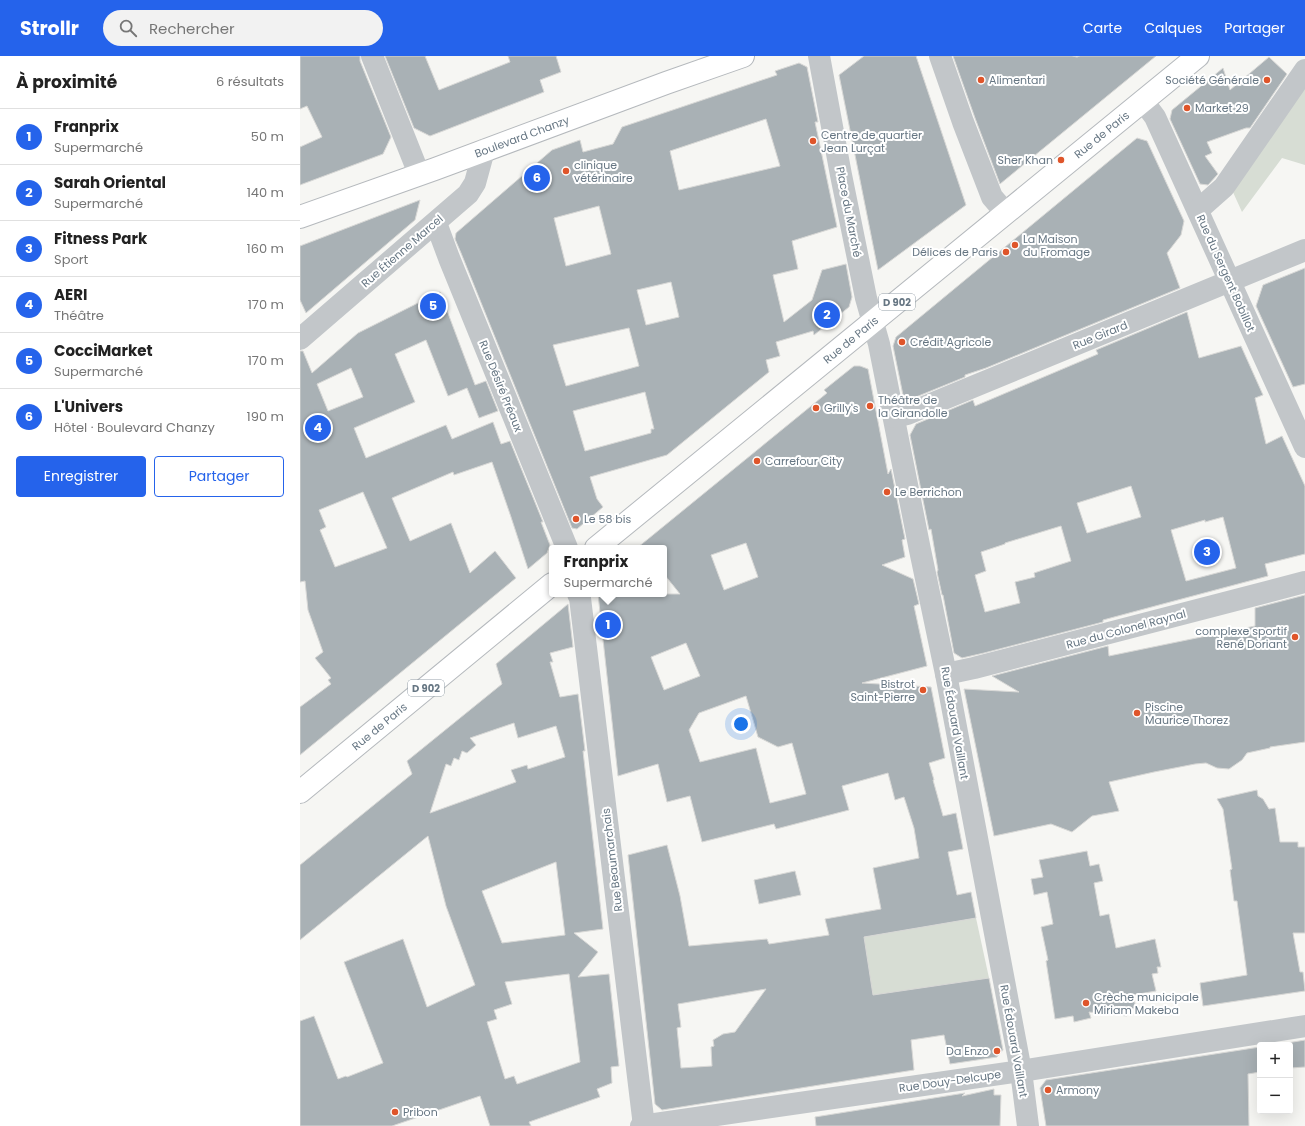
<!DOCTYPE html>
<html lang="fr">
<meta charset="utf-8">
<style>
body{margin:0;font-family:Poppins,sans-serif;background:#f2f2f2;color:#222}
.controls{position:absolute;right:12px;bottom:12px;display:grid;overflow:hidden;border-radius:4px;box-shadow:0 4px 16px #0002}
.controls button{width:36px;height:36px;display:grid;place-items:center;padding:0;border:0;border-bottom:1px solid #e0e0e0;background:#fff;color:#222;font:20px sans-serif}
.you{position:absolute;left:441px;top:668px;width:14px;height:14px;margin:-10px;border:3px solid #fff;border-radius:50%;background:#1a73e8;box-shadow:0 0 0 6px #1a73e833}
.badge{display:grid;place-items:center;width:26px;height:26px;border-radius:50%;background:#2563eb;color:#fff;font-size:13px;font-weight:700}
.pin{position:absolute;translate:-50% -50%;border:2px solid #fff;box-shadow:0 1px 4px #0006}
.popup{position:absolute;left:249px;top:489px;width:118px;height:52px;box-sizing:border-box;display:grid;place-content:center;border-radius:4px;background:#fff;filter:drop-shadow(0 1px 3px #0005);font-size:13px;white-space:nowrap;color:#767676}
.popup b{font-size:15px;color:#222}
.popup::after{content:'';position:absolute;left:50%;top:100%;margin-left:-8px;border:8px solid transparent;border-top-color:#fff}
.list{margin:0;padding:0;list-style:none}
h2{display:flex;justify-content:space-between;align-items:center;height:52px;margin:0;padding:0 16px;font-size:17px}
h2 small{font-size:13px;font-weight:400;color:#767676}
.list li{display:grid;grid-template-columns:26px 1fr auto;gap:12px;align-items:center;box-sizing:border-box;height:56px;padding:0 16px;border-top:1px solid #e0e0e0}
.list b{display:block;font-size:15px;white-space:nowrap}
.list p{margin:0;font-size:13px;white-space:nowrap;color:#767676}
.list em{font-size:13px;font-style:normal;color:#767676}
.actions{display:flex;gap:8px;padding:12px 16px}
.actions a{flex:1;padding:9px 0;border:1px solid #2563eb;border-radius:4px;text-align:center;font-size:14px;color:#2563eb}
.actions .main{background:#2563eb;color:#fff}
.icon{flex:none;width:22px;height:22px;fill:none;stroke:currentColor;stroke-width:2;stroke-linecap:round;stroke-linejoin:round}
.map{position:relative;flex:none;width:1005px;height:1070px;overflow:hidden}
header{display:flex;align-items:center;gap:24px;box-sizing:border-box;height:56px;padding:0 20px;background:#2563eb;color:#fff}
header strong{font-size:19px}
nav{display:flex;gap:22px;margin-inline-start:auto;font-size:14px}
.search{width:280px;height:36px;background:#f2f2f2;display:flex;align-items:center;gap:10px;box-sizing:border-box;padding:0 14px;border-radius:22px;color:#767676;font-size:15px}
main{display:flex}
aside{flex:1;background:#fff}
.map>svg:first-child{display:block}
.green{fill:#d7ddd4}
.building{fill:#a9b1b5;stroke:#d8d8d6;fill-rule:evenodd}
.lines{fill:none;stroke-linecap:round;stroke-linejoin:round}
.major-casing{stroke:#b5b9bd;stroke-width:24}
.minor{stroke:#c2c6c9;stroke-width:22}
.major{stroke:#fff;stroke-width:22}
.poi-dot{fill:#df552a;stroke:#fff;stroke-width:1.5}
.labels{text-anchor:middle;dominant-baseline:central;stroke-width:4;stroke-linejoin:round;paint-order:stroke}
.shield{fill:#fff;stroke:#949fa8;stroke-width:1}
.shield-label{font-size:10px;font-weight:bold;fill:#667683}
.poi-label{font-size:11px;fill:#667683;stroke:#fff;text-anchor:start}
.street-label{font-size:11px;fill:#667683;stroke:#fff}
</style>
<header>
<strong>Strollr</strong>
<div class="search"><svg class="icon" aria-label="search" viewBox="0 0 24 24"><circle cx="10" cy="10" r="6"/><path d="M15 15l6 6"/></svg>Rechercher</div>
<nav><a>Carte</a><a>Calques</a><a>Partager</a></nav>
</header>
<main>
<aside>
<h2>À proximité<small>6 résultats</small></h2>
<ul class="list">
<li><span class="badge">1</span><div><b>Franprix</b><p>Supermarché</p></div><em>50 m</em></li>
<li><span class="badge">2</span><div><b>Sarah Oriental</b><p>Supermarché</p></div><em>140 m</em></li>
<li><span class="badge">3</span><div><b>Fitness Park</b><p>Sport</p></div><em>160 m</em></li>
<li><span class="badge">4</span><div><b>AERI</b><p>Théâtre</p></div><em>170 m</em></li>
<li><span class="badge">5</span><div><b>CocciMarket</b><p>Supermarché</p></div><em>170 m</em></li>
<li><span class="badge">6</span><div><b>L'Univers</b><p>Hôtel · Boulevard Chanzy</p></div><em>190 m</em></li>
</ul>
<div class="actions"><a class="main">Enregistrer</a><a>Partager</a></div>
</aside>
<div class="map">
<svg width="1005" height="1070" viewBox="0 0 1005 1070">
<rect width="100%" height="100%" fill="#f6f6f3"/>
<!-- green -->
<g class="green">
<path d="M 1005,31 L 1005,109 L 982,102 L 942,156 L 932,134 Z"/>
<path d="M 676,862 L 689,922 L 535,945 L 564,881 Z"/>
</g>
<!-- building -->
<g class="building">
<path d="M 0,0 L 60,0 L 60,5 L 91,81 L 83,98 L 0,129 L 0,91 L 22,81 L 7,50 L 0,53 Z"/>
<path d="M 85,0 L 125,0 L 139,34 L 210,6 L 208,0 L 256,0 L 261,16 L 240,24 L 244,36 L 130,80 L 114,72 Z"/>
<path d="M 564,0 L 616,0 L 666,149 L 578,214 L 539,19 Z"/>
<path d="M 653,0 L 772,0 L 777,1 L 780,0 L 856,0 L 700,128 L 675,62 Z"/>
<path d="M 969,1 L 987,18 L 950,72 L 946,72 L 907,86 L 912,97 L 905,100 L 918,118 L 908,129 L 900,128 L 870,63 L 872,54 L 923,12 L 930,34 Z"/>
<path d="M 499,7 L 507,11 L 518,66 L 515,66 L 537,171 L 492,185 L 498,213 L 473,219 L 484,266 L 512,244 L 522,214 L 546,208 L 552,241 L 549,251 L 514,279 L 513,275 L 476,286 L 480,300 L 466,304 L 469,316 L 367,399 L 290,421 L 297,443 L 303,451 L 277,473 L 272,472 L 161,197 L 155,183 L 156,177 L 252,94 L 280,84 L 283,96 L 313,88 L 322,71 L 477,19 L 475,15 ZM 466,63 L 480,110 L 379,134 L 370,95 ZM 299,150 L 311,198 L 266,210 L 254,162 ZM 371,226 L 379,261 L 346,269 L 337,234 ZM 329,272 L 339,310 L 266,330 L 253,289 ZM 345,336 L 354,373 L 351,373 L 351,377 L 285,395 L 273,355 Z"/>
<path d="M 837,82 L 847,85 L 884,165 L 881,179 L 867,197 L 880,232 L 686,312 L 665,319 L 665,321 L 611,343 L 603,339 L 593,290 L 596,281 Z"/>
<path d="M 120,144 L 115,164 L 6,257 L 0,244 L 0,190 Z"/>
<path d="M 1005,212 L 1005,328 L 993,331 L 956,250 L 963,229 Z"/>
<path d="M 140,236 L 175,329 L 186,325 L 198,355 L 179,362 L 167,332 L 148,340 L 126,284 L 95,298 L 115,346 L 54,372 L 66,402 L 146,369 L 152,383 L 193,366 L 201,388 L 210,385 L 243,466 L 241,466 L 250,489 L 247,497 L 228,513 L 211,461 L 192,406 L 154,419 L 153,416 L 92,442 L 110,485 L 151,467 L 170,517 L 195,495 L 216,522 L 0,699 L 0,651 L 31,628 L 28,624 L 31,622 L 15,602 L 23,596 L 8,554 L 5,525 L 0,526 L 0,295 L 3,295 L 12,317 L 58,277 ZM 51,312 L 63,341 L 28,355 L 17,328 ZM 63,436 L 87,492 L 35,511 L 20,474 L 26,471 L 19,454 Z"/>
<path d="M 887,256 L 899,302 L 941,290 L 963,339 L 955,342 L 966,388 L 982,380 L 1005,430 L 1005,498 L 965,508 L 968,520 L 859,549 L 803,564 L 803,566 L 684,597 L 662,602 L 654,597 L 643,539 L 642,539 L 637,516 L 638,514 L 631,473 L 629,474 L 610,379 L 616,368 L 673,344 L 675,350 L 798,298 L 796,294 ZM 831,430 L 841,461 L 787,477 L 777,447 ZM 923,461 L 936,512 L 886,525 L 871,474 L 905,464 L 905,466 ZM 761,470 L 771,505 L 734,517 L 735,521 L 715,526 L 720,547 L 685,556 L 675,519 L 686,515 L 681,496 L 705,488 L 705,487 Z"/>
<path d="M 554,310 L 560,310 L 568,313 L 588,418 L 591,413 L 605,483 L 602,484 L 605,501 L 582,509 L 613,523 L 619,548 L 614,550 L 627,610 L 562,627 L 631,631 L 645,702 L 629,707 L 634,724 L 633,724 L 643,760 L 656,757 L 663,793 L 648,796 L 657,839 L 671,836 L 676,862 L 564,881 L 573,939 L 689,922 L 703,994 L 697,1001 L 650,1008 L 644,979 L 611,984 L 614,1014 L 362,1054 L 355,1048 L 328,799 L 367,789 L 380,840 L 389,890 L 467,883 L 469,888 L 529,879 L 525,863 L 581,853 L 573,812 L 619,802 L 614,772 L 604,741 L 595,744 L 588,717 L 542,730 L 549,754 L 476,773 L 474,768 L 402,786 L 390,740 L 367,746 L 358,708 L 318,720 L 298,538 L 380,538 L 364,518 L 364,492 L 337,492 L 527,337 L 524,334 ZM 446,487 L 458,521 L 424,534 L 411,499 ZM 386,587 L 400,620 L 364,634 L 351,601 ZM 446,640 L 458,681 L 478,691 L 492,687 L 506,738 L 470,747 L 456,692 L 400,706 L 389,674 L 399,657 ZM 466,933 L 435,976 L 423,978 L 413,984 L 414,990 L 411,991 L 412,1010 L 381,1012 L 377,972 L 381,971 L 378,948 Z"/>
<path d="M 1005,539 L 1005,686 L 970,691 L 970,692 L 947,697 L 942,704 L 929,713 L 917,712 L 906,707 L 895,708 L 854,716 L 809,726 L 819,755 L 792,760 L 772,776 L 751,768 L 694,780 L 664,633 L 719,636 L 692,620 L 808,590 L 809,600 L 955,570 L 955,552 Z"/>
<path d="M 268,548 L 273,591 L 250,597 L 253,606 L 250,606 L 260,641 L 278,638 L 285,695 L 283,695 L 303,873 L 274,877 L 298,896 L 278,921 L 309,918 L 319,1010 L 311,1011 L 312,1027 L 297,1033 L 300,1041 L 229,1066 L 231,1070 L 190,1070 L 180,1040 L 92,1070 L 0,1070 L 0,965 L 14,960 L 38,1023 L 46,1020 L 47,1021 L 83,1007 L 44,906 L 103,883 L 127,951 L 175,929 L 146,850 L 128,780 L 0,884 L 0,809 L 112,718 L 107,705 L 202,628 L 196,608 ZM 214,667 L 218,682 L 256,670 L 265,701 L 228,713 L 227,709 L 211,714 L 216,726 L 130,757 L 146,708 L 151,710 L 154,702 L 159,704 L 162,695 L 167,697 L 176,689 L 170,682 ZM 256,806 L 265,879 L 202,887 L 182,835 ZM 269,918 L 280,1006 L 217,1028 L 214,1020 L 205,1023 L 187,966 L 197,963 L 194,954 L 212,948 L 205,926 Z"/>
<path d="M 957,734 L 958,740 L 963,743 L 969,753 L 975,752 L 980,786 L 998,786 L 998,791 L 1005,791 L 1005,877 L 993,877 L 1000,916 L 1003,916 L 1005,935 L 903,950 L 900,927 L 947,919 L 937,845 L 934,845 L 930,814 L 932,813 L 923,753 L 917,743 Z"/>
<path d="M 787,795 L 790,810 L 799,808 L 803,825 L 794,827 L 800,860 L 809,858 L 816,892 L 855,883 L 861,911 L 857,911 L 858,917 L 852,918 L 856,935 L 833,939 L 836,952 L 828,954 L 827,960 L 789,956 L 791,962 L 774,966 L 773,960 L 755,963 L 746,905 L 748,904 L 741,871 L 753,868 L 747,836 L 734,839 L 731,823 L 743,821 L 739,804 Z"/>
<path d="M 495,815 L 501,839 L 459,848 L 454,824 Z"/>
<path d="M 1005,984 L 1005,1011 L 990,1012 L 990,989 L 975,989 Z"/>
<path d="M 960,991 L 960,1016 L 948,1018 L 949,1070 L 746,1070 L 740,1032 L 746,1024 Z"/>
<path d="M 694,1033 L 694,1039 L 701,1039 L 700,1070 L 516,1070 L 515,1061 L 665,1037 L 662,1040 Z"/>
</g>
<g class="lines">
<defs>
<g id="major">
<path id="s1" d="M 0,161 L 135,113 L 366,27 L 443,0"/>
<path id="s2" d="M 296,492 L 898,0"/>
<path id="s3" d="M 0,736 L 252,528"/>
</g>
</defs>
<!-- major casing -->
<use href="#major" class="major-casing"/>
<!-- minor -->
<g class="minor">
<path d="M 72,0 L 119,118"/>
<path d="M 519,0 L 541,119 L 566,242 L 579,288 L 620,494 L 646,618 L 721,1015 L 728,1070"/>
<path d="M 640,0 L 663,66 L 692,141 L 705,156"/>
<path d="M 843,45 L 855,61 L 1005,391"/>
<path d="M 898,154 L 924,131 L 1005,14"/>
<path d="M 136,167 L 149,202 L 267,492"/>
<path d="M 0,283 L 168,138 L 175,127 L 184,94"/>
<path d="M 594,361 L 607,358 L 1005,194"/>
<path d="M 278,538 L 280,542 L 344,1070"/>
<path d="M 646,618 L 674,612 L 1005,526"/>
<path d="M 341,1070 L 721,1015 L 1005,970"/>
</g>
<!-- major -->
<use href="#major" class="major"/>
</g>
<!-- markers -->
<g class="poi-dot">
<circle cx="681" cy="24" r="4"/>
<circle cx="967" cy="24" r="4"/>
<circle cx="887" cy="52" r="4"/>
<circle cx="513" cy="85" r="4"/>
<circle cx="761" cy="104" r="4"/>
<circle cx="266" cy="115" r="4"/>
<circle cx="715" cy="189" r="4"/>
<circle cx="706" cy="196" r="4"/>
<circle cx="602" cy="286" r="4"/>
<circle cx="570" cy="350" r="4"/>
<circle cx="516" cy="352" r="4"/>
<circle cx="457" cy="405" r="4"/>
<circle cx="587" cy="436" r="4"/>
<circle cx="276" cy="463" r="4"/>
<circle cx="995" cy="581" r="4"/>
<circle cx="623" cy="634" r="4"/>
<circle cx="837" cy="657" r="4"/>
<circle cx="786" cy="947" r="4"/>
<circle cx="697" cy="995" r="4"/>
<circle cx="748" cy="1034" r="4"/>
<circle cx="95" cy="1056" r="4"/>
</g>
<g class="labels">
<!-- shield labels -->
<g class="shield">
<rect x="579" y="238" width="36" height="16" rx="3"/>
<rect x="108" y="624" width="36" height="16" rx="3"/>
</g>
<g class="shield-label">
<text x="597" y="246">D 902</text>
<text x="126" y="632">D 902</text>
</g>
<!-- poi labels -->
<g class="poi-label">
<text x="689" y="24">Alimentari</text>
<text x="959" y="24" text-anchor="end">Société Générale</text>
<text x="895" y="52">Market 29</text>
<text x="521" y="79">Centre de quartier<tspan x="521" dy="13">Jean Lurçat</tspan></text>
<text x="753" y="104" text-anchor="end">Sher Khan</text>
<text x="274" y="109">clinique<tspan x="274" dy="13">vétérinaire</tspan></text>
<text x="723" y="183">La Maison<tspan x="723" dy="13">du Fromage</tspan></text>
<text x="698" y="196" text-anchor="end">Délices de Paris</text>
<text x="610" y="286">Crédit Agricole</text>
<text x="578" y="344">Théâtre de<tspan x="578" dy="13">la Girandolle</tspan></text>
<text x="524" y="352">Grilly's</text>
<text x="465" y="405">Carrefour City</text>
<text x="595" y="436">Le Berrichon</text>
<text x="284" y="463">Le 58 bis</text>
<text x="987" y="575" text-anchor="end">complexe sportif<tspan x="987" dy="13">René Doriant</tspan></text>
<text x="615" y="628" text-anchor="end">Bistrot<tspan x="615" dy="13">Saint-Pierre</tspan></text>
<text x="845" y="651">Piscine<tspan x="845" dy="13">Maurice Thorez</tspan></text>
<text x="794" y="941">Crèche municipale<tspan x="794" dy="13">Miriam Makeba</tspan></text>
<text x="689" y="995" text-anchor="end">Da Enzo</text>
<text x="756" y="1034">Armony</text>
<text x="103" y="1056">Pribon</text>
</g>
<!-- street labels -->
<g class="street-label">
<text stroke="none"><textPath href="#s2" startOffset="653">Rue de Paris</textPath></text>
<text stroke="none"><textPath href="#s1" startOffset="236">Boulevard Chanzy</textPath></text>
<text transform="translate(549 156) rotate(79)">Place du Marché</text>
<text transform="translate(102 195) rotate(-41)">Rue Étienne Marcel</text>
<text transform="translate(926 217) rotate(66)">Rue du Sergent Bobillot</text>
<text transform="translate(800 279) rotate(-22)">Rue Girard</text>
<text stroke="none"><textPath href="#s2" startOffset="329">Rue de Paris</textPath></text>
<text transform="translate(201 330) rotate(68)">Rue Désiré Préaux</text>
<text transform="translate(826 573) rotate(-15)">Rue du Colonel Raynal</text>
<text transform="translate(655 667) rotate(80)">Rue Édouard Vaillant</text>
<text stroke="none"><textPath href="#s3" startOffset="103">Rue de Paris</textPath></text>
<text transform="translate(312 804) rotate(-97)">Rue Beaumarchais</text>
<text transform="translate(714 985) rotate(80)">Rue Édouard Vaillant</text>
<text transform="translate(650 1025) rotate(-8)">Rue Douy-Delcupe</text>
</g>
</g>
</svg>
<div class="controls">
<button>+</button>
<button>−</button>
</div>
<div class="you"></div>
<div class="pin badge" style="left:308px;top:569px">1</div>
<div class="popup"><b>Franprix</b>Supermarché</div>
<div class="pin badge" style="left:527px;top:259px">2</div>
<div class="pin badge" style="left:907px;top:496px">3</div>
<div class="pin badge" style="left:18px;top:372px">4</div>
<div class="pin badge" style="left:133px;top:250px">5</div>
<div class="pin badge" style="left:237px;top:122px">6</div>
</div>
</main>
